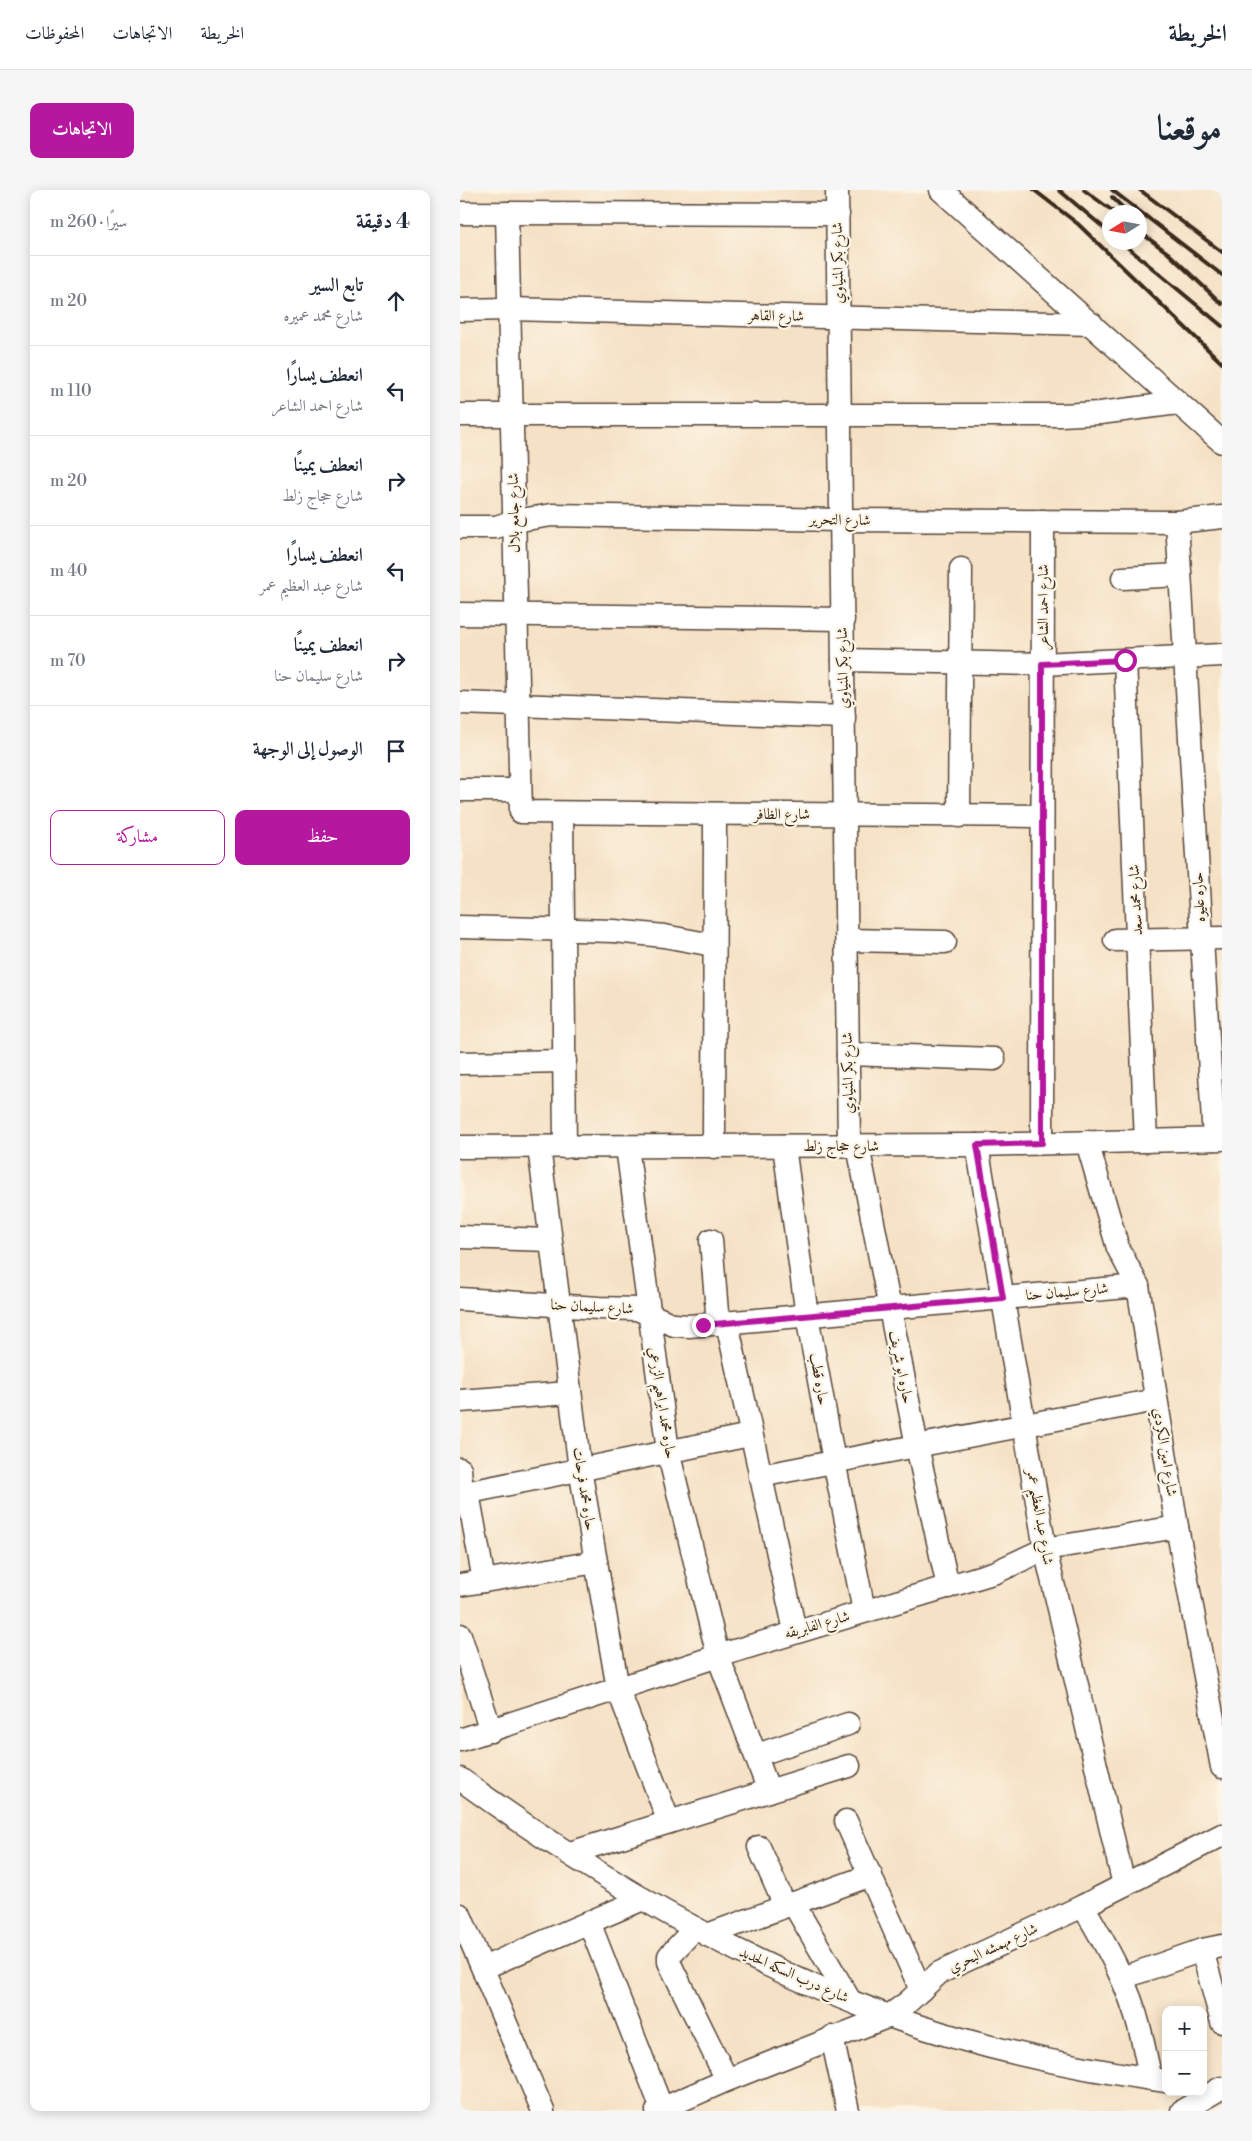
<!DOCTYPE html>
<html lang="ar">
<meta charset="utf-8">
<style>
body{margin:0;font-family:"Libre Bodoni",Amiri,serif;background:#f6f6f7;color:#1f2937;direction:rtl}
.controls{position:absolute;right:15px;bottom:15px;display:grid;overflow:hidden;border-radius:10px;box-shadow:0 2px 12px #0003}
.controls button{width:45px;height:45px;display:grid;place-items:center;padding:0;border:0;border-bottom:1px solid #e0e1e3;background:#fff;color:#1f2937;font:25px sans-serif}
.compass{position:absolute;left:642px;top:15px;width:45px;height:45px;border-radius:50%;background:#fff;box-shadow:0 2px 12px #0003;rotate:259deg}
.stop{position:absolute;width:15px;height:15px;margin:-11px;border:4px solid #b5179e;border-radius:50%;background:#fff}
.stop.end{background:#b5179e;border-color:#fff;box-shadow:0 1px 5px #0008}
.list{margin:0;padding:0;list-style:none}
h2{display:flex;justify-content:space-between;align-items:center;height:65px;margin:0;padding:0 20px;font-size:21px}
h2 small{font-size:16px;font-weight:400;color:#747a83}
.list li{display:grid;grid-template-columns:32px 1fr auto;gap:15px;align-items:center;box-sizing:border-box;height:90px;padding:0 20px;border-top:1px solid #e0e1e3}
.list b{display:block;font-size:19px;white-space:nowrap}
.list p{margin:0;font-size:16px;white-space:nowrap;color:#747a83}
.list em{font-size:16px;font-style:normal;color:#747a83}
.actions{display:flex;gap:10px;padding:15px 20px}
.actions a{flex:1;padding:11px 0;border:1px solid #b5179e;border-radius:10px;text-align:center;font-size:18px;color:#b5179e}
.actions .main{background:#b5179e;color:#fff}
.icon{flex:none;width:28px;height:28px;fill:none;stroke:currentColor;stroke-width:2;stroke-linecap:round;stroke-linejoin:round}
.map{position:relative;flex:none;width:762px;height:1921px;overflow:hidden;direction:ltr;border-radius:10px}
header{display:flex;align-items:center;gap:30px;box-sizing:border-box;height:70px;padding:0 25px;background:#fff;border-bottom:1px solid #e0e1e3}
header strong{font-size:24px}
nav{display:flex;gap:28px;margin-inline-start:auto;font-size:18px}
.intro{display:flex;align-items:center;justify-content:space-between;box-sizing:border-box;height:120px;padding:0 30px}
h1{margin:0;font-size:35px}
.button{padding:12px 22px;border-radius:10px;background:#b5179e;color:#fff;font-size:18px;font-weight:700}
main{display:flex;gap:30px;padding:0 30px}
aside{flex:1;background:#fff;border-radius:10px;box-shadow:0 2px 12px #0003}
.map>svg:first-child{display:block}
.lines{fill:none;stroke-linecap:round;stroke-linejoin:round}
.minor-casing{stroke:#574537;stroke-width:25}
.minor{stroke:#fff;stroke-width:22}
.rail{stroke:#3b2a1e;stroke-width:4}
.route{stroke:#b5179e;stroke-width:6}
.labels{text-anchor:middle;dominant-baseline:central;stroke-width:4.5;stroke-linejoin:round;paint-order:stroke}
.street-label{font-size:15px;fill:#3b2a1e;stroke:#fcf5e5}
</style>
<header>
<strong>الخريطة</strong>
<nav><a>الخريطة</a><a>الاتجاهات</a><a>المحفوظات</a></nav>
</header>
<div class="intro"><h1>موقعنا</h1><a class="button">الاتجاهات</a></div>
<main>
<div class="map">
<svg width="762" height="1921" viewBox="0 0 762 1921">
<rect width="100%" height="100%" fill="#fcf5e5"/>
<filter id="ink" filterUnits="userSpaceOnUse"><feTurbulence type="fractalNoise" baseFrequency=".02" numOctaves="2"/><feDisplacementMap in="SourceGraphic" scale="10" xChannelSelector="R" yChannelSelector="G"/><feConvolveMatrix kernelMatrix="1 2 1 2 8 2 1 2 1" color-interpolation-filters="sRGB"/></filter>
<filter id="wash" filterUnits="userSpaceOnUse"><feTurbulence type="fractalNoise" baseFrequency=".0096" numOctaves="4" result="noise"/><feDisplacementMap in="SourceGraphic" scale="20" xChannelSelector="R" yChannelSelector="G"/><feGaussianBlur stdDeviation="1.12" result="paint"/><feColorMatrix in="noise" values="0 0 0 0 0 0 0 0 0 0 0 0 0 0 0 0 0 1.4 0 .05"/><feComposite in="paint" operator="in"/></filter>
<g filter="url(#wash)">
<rect width="100%" height="100%" fill="#f5e1c5"/>
</g>
<g filter="url(#ink)">
<g class="lines">
<defs>
<g id="minor">
<path d="M 377,0 L 389,956"/>
<path d="M 481,0 L 762,252"/>
<path d="M 0,23 L 378,24"/>
<path d="M 47,23 L 61,622 L 582,626"/>
<path d="M 0,120 L 49,119 L 632,134"/>
<path d="M 0,225 L 600,225 L 640,223 L 718,213"/>
<path d="M 717,332 L 754,949"/>
<path d="M 0,337 L 36,337 L 54,331 L 92,325 L 381,330 L 717,332 L 762,327"/>
<path d="M 663,388 L 720,385"/>
<path d="M 0,424 L 383,429"/>
<path d="M 383,470 L 582,474 L 762,465"/>
<path d="M 665,470 L 686,951"/>
<path d="M 0,513 L 384,527"/>
<path d="M 0,600 L 60,600"/>
<path d="M 102,623 L 105,957"/>
<path d="M 499,626 L 501,379"/>
<path d="M 0,737 L 154,741 L 204,746 L 253,755"/>
<path d="M 387,750 L 485,752"/>
<path d="M 655,750 L 762,748"/>
<path d="M 388,864 L 534,869"/>
<path d="M 0,873 L 105,871"/>
<path d="M 627,952 L 658,1058 L 678,1096 L 717,1337 L 762,1577"/>
<path d="M 582,953 L 583,331"/>
<path d="M 517,955 L 585,1359 L 664,1695"/>
<path d="M 324,956 L 347,1126 L 374,1271 L 404,1421"/>
<path d="M 398,956 L 457,1256 L 488,1397"/>
<path d="M 0,957 L 517,955 L 762,949"/>
<path d="M 79,957 L 120,1279 L 158,1499 L 209,1632"/>
<path d="M 167,957 L 208,1261 L 258,1466 L 309,1601"/>
<path d="M 254,957 L 255,624"/>
<path d="M 0,1047 L 90,1050"/>
<path d="M 251,1050 L 258,1134"/>
<path d="M 0,1109 L 139,1118 L 177,1119 L 214,1135 L 229,1136 L 678,1096"/>
<path d="M 267,1133 L 335,1441"/>
<path d="M 0,1211 L 109,1203"/>
<path d="M 0,1279 L 2,1304"/>
<path d="M 300,1286 L 696,1210"/>
<path d="M 8,1303 L 24,1391"/>
<path d="M 0,1304 L 290,1245"/>
<path d="M 0,1395 L 136,1372"/>
<path d="M 0,1445 L 31,1541"/>
<path d="M 0,1550 L 258,1466 L 536,1382 L 585,1359 L 717,1337"/>
<path d="M 297,1565 L 388,1534"/>
<path d="M 0,1589 C 132,1685 275,1770 429,1826 C 518,1858 613,1878 706,1891"/>
<path d="M 386,1631 L 461,1800"/>
<path d="M 299,1657 L 325,1716"/>
<path d="M 110,1663 L 389,1576"/>
<path d="M 333,1713 L 389,1809"/>
<path d="M 623,1716 C 646,1755 669,1795 680,1840 C 684,1856 687,1873 691,1889"/>
<path d="M 0,1725 L 83,1921"/>
<path d="M 129,1732 L 202,1919"/>
<path d="M 235,1738 L 209,1766 L 209,1772 L 267,1890"/>
<path d="M 247,1745 L 411,1685"/>
<path d="M 742,1760 L 762,1832"/>
<path d="M 23,1778 L 183,1709"/>
<path d="M 662,1788 L 742,1760 L 762,1756"/>
<path d="M 372,1847 L 388,1921"/>
<path d="M 197,1921 L 267,1890 L 429,1826 L 447,1813 L 479,1783 L 623,1716 L 762,1645"/>
<path d="M 722,1921 L 761,1898"/>
</g>
</defs>
<!-- minor casing -->
<use href="#minor" class="minor-casing"/>
<!-- minor -->
<use href="#minor" class="minor"/>
<!-- rail -->
<g class="rail">
<path d="M 574,0 L 618,34 L 762,173"/>
<path d="M 599,0 L 650,43"/>
<path d="M 624,0 L 654,22"/>
<path d="M 652,0 L 762,85"/>
<path d="M 680,0 L 762,62"/>
<path d="M 652,7 L 667,22"/>
<path d="M 680,42 L 708,63 L 762,114"/>
<path d="M 661,52 L 762,136"/>
</g>
</g>
</g>
<g class="lines" filter="url(#ink)">
<!-- route -->
<path class="route" d="M 243,1135 L 543,1108 L 517,955 L 582,953 L 582,474 L 665,470"/>
</g>
<g class="labels">
<!-- street labels -->
<g class="street-label">
<text transform="translate(378 73) rotate(-91)">شارع بكر المنياوي</text>
<text transform="translate(316 126) rotate(1)">شارع القاهر</text>
<text transform="translate(54 323) rotate(-91)">شارع جامع بلال</text>
<text transform="translate(380 330) rotate(1)">شارع التحرير</text>
<text transform="translate(583 417) rotate(-90)">شارع احمد الشاعر</text>
<text transform="translate(383 478) rotate(-91)">شارع بكر المنياوي</text>
<text x="322" y="624">شارع الظافر</text>
<text transform="translate(739 707) rotate(-93)">حاره عليوه</text>
<text transform="translate(676 710) rotate(-93)">شارع محمد سعد</text>
<text transform="translate(388 883) rotate(-91)">شارع بكر المنياوي</text>
<text x="381" y="956">شارع حجاج زلط</text>
<text transform="translate(607 1102) rotate(-5)">شارع سليمان حنا</text>
<text transform="translate(132 1117) rotate(3)">شارع سليمان حنا</text>
<text transform="translate(441 1177) rotate(79)">حاره ابو شريف</text>
<text transform="translate(359 1189) rotate(80)">حاره قطب</text>
<text transform="translate(202 1213) rotate(81)">حاره محمد ابراهيم الزرعي</text>
<text transform="translate(705 1262) rotate(81)">شارع امين الكردي</text>
<text transform="translate(124 1299) rotate(81)">حاره محمد فرحات</text>
<text transform="translate(580 1327) rotate(80)">شارع عبد العظيم عمر</text>
<text transform="translate(357 1435) rotate(-16)">شارع الفابريقه</text>
<text transform="translate(533 1758) rotate(-25)">شارع مهمشه البحري</text>
<text transform="translate(334 1785) rotate(24)">شارع درب السكه الحديد</text>
</g>
</g>
</svg>
<div class="controls">
<button>+</button>
<button>−</button>
</div>
<svg class="compass" viewBox="-18 -18 36 36"><path d="M0-13l5 13h-10z" fill="#e53935"/><path d="M0 13l5-13h-10z" fill="#747a83"/></svg>
<div class="stop" style="left:665px;top:470px"></div>
<div class="stop end" style="left:243px;top:1135px"></div>
</div>
<aside>
<h2>4 دقيقة<small>سيرًا · 260 m</small></h2>
<ul class="list">
<li><svg class="icon" aria-label="ahead" viewBox="0 0 24 24"><path d="M12 20V5M6 11l6-6 6 6"/></svg><div><b>تابع السير</b><p>شارع محمد عميره</p></div><em>20 m</em></li>
<li><svg class="icon" aria-label="left" viewBox="0 0 24 24"><path d="M17 20v-9H6M10 6l-5 5 5 5"/></svg><div><b>انعطف يسارًا</b><p>شارع احمد الشاعر</p></div><em>110 m</em></li>
<li><svg class="icon" aria-label="right" viewBox="0 0 24 24"><path d="M7 20v-9h11M14 6l5 5-5 5"/></svg><div><b>انعطف يمينًا</b><p>شارع حجاج زلط</p></div><em>20 m</em></li>
<li><svg class="icon" aria-label="left" viewBox="0 0 24 24"><path d="M17 20v-9H6M10 6l-5 5 5 5"/></svg><div><b>انعطف يسارًا</b><p>شارع عبد العظيم عمر</p></div><em>40 m</em></li>
<li><svg class="icon" aria-label="right" viewBox="0 0 24 24"><path d="M7 20v-9h11M14 6l5 5-5 5"/></svg><div><b>انعطف يمينًا</b><p>شارع سليمان حنا</p></div><em>70 m</em></li>
<li><svg class="icon" aria-label="arrive" viewBox="0 0 24 24"><path d="M6 21V4h12l-3 4 3 4H6"/></svg><div><b>الوصول إلى الوجهة</b></div></li>
</ul>
<div class="actions"><a class="main">حفظ</a><a>مشاركة</a></div>
</aside>
</main>
